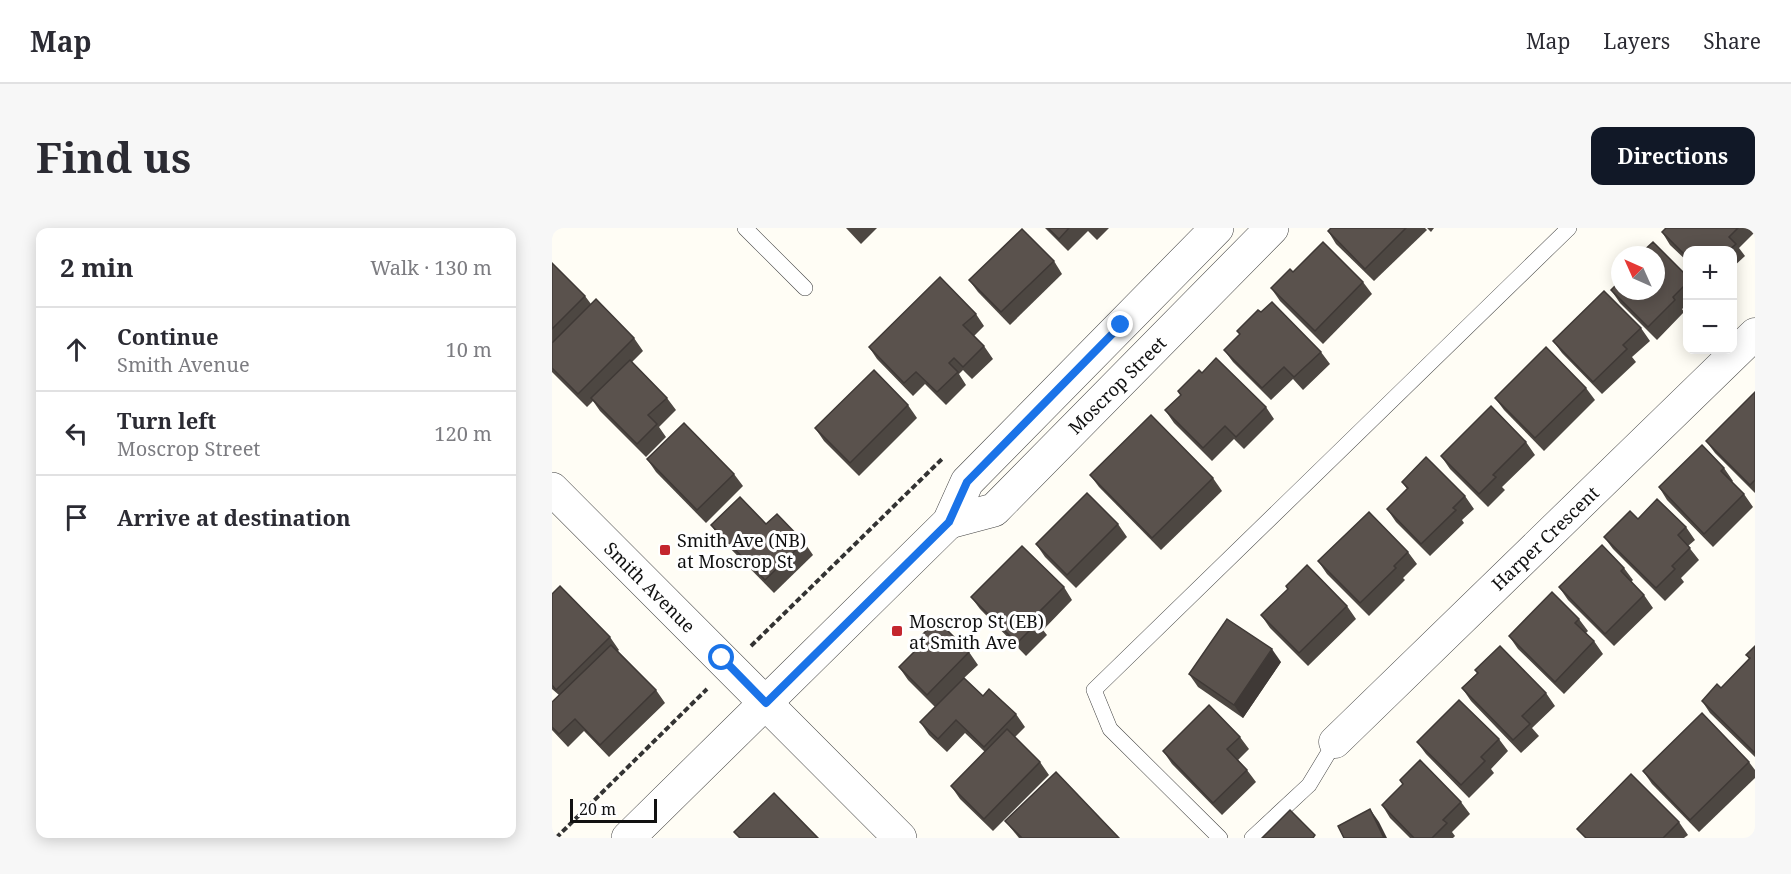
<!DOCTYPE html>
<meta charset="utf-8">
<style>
body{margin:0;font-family:"Noto Serif",serif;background:#f7f7f7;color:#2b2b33}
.controls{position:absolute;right:18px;top:18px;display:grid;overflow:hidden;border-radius:12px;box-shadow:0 3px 15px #0003}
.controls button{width:54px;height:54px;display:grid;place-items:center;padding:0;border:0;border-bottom:2px solid #e1e1e2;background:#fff;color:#2b2b33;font:30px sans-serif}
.compass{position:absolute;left:1059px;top:18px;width:54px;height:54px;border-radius:50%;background:#fff;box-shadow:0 3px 15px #0003;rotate:315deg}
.scale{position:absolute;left:18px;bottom:15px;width:87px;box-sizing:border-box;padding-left:6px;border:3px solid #111;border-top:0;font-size:16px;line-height:21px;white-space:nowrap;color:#111;-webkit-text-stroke:4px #fff;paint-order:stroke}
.stop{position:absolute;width:18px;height:18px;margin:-14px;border:4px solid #1a73e8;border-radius:50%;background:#fff}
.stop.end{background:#1a73e8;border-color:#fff;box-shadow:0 2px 6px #0008}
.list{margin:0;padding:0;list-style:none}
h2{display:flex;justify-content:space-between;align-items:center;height:78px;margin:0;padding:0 24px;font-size:26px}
h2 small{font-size:20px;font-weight:400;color:#7c7c81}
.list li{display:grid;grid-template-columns:39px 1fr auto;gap:18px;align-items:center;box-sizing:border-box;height:84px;padding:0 24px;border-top:2px solid #e1e1e2}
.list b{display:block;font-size:22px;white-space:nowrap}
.list p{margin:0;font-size:20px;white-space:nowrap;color:#7c7c81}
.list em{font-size:20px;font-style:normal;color:#7c7c81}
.icon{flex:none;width:33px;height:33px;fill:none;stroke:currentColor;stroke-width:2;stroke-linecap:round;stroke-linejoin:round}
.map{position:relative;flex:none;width:1203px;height:610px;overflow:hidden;border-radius:12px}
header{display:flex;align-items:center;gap:36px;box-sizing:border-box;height:84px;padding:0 30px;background:#fff;border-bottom:2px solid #e1e1e2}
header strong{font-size:28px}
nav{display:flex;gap:33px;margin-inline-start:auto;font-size:21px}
.intro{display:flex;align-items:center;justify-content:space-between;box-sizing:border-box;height:144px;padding:0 36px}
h1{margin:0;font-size:42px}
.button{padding:15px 27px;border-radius:12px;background:#111827;color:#fff;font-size:21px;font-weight:700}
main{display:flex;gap:36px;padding:0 36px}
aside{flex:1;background:#fff;border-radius:12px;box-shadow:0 3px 15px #0003}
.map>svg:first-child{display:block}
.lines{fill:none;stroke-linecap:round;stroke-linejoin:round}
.service-casing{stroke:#444;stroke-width:16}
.minor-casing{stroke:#444;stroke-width:33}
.tertiary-casing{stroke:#444;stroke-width:34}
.path{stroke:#333;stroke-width:4;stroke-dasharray:6 3;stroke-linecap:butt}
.service{stroke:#fff;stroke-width:15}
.minor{stroke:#fff;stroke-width:32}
.tertiary{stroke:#fff;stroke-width:33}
.wall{fill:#4d4742}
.shaded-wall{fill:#3f3936}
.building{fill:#5a524d;stroke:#3f3936;stroke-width:1.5}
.route{stroke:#1a73e8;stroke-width:8}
.poi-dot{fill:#c4262e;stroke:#fff;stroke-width:2}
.labels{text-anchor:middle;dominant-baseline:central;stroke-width:6;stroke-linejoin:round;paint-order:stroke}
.street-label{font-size:18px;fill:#111;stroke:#fff}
.poi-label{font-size:18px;fill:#111;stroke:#fff;text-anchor:start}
</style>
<header>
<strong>Map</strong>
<nav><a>Map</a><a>Layers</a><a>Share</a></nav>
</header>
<div class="intro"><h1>Find us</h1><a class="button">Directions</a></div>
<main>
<aside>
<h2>2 min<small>Walk · 130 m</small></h2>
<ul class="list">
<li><svg class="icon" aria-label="ahead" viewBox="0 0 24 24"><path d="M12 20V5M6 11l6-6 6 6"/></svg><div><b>Continue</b><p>Smith Avenue</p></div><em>10 m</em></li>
<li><svg class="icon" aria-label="left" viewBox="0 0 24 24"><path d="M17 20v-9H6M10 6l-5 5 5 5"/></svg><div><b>Turn left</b><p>Moscrop Street</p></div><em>120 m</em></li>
<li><svg class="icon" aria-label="arrive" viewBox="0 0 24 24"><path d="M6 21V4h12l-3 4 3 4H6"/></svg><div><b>Arrive at destination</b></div></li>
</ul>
</aside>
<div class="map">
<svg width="1203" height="610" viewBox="0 0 1203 610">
<rect width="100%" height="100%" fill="#fffdf5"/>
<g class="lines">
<defs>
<g id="service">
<path d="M 193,0 L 253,60"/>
<path d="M 668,610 L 558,501 L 542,462 L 1017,0"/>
<path d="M 700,610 L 757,557 L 783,514"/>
</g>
<path id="minor" d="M 783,514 L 1203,106"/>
<g id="tertiary">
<path d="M 0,261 L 348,610"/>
<path d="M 397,294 L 442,282 L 720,0"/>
<path d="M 76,610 L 397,294 L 415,254 L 665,0"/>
</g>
</defs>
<!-- service casing -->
<use href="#service" class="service-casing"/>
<!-- minor casing -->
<use href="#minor" class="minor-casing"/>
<!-- tertiary casing -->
<use href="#tertiary" class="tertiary-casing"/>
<!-- path -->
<g class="path">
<path d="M 199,418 L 391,230"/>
<path d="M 4,610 L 155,461"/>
</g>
<!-- service -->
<use href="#service" class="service"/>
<!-- minor -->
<use href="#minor" class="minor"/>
<!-- tertiary -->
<use href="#tertiary" class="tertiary"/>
</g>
<!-- wall -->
<g class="wall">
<path d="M 294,0 L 325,0 L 309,16 Z"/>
<path d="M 493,0 L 557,0 L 545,12 L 536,3 L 516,23 Z"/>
<path d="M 779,0 L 873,0 L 875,2 L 822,53 L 784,16 L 776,3 Z"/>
<path d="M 875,0 L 882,0 L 879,4 Z"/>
<path d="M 1114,0 L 1203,0 L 1203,4 L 1187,20 L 1193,28 L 1180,40 L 1180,22 L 1136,22 L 1136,34 L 1118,17 L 1110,4 Z"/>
<path d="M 502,33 L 510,46 L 458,97 L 426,64 L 417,52 Z"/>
<path d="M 0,35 L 33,68 L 39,76 L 82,110 L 91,123 L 80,134 L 115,170 L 124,182 L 107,199 L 114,209 L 94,229 L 48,183 L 41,173 L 35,179 L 0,144 Z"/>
<path d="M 741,44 L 811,54 L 820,66 L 771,116 L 728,73 L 719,60 Z"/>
<path d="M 1136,49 L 1136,76 L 1130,81 L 1132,84 L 1105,112 L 1068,75 L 1059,62 Z"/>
<path d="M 709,84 L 769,124 L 778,136 L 751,162 L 741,151 L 719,172 L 681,134 L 672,122 L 688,107 L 685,103 Z"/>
<path d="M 424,86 L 432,98 L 422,108 L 432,118 L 441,131 L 420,151 L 411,142 L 407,146 L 414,157 L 394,177 L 373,156 L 361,168 L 325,131 L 317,119 Z"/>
<path d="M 1089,100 L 1098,113 L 1080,129 L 1084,134 L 1050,166 L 1010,125 L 1001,113 Z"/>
<path d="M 650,145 L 714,179 L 722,191 L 692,221 L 682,211 L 660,233 L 622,195 L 613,182 L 629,167 L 626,163 Z"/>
<path d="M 1034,160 L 1043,172 L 992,223 L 952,182 L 943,170 Z"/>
<path d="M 1203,164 L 1203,265 L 1163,225 L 1154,213 Z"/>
<path d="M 356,177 L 365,190 L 307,248 L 272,213 L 263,200 Z"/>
<path d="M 974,214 L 983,227 L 950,259 L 953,262 L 936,279 L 898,241 L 889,228 Z"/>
<path d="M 95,231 L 182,246 L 191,258 L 154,295 L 104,244 Z"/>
<path d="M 1172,240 L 1181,253 L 1180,254 L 1192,266 L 1201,279 L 1161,319 L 1115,272 L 1107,259 Z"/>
<path d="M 538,247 L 661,250 L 670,263 L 609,322 L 547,259 Z"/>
<path d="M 850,254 L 913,268 L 922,281 L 910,292 L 912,295 L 878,328 L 844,294 L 835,281 L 855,261 Z"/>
<path d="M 1086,291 L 1134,299 L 1143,312 L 1136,318 L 1147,332 L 1129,350 L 1132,354 L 1113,373 L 1061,321 L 1052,309 Z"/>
<path d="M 214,296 L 252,314 L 261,327 L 222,365 L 168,310 L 159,297 Z"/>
<path d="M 566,296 L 575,309 L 524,360 L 493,329 L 484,316 Z"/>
<path d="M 856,324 L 865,336 L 851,350 L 853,352 L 817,388 L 775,346 L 766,333 Z"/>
<path d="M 1072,340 L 1081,352 L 1079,354 L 1092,367 L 1101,380 L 1062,418 L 1016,372 L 1007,359 Z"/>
<path d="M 734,358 L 795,378 L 804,391 L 756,438 L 718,400 L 709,387 L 736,361 Z"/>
<path d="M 512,359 L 520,372 L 491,402 L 495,407 L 474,428 L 428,381 L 419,369 Z"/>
<path d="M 0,365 L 58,409 L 67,422 L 66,423 L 104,462 L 113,475 L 57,529 L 32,503 L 16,519 L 0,502 L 0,474 L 7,467 L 0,461 Z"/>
<path d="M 1027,391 L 1036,403 L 1034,405 L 1042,413 L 1051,426 L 1012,466 L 966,421 L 957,408 Z"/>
<path d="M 360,417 L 417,424 L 426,437 L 412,450 L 431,468 L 464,486 L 473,499 L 463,509 L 488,534 L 497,547 L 441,603 L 408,571 L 399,558 L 433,524 L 413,505 L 395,524 L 377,507 L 368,494 L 383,479 L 356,452 L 347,439 L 363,423 Z"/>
<path d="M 1203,418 L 1203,529 L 1158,485 L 1150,473 L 1169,460 L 1197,431 L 1194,427 Z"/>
<path d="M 729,434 L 691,490 L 646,459 L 637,446 Z"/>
<path d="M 923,442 L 994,465 L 1003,478 L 980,500 L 987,508 L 969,525 L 919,473 L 910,460 L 925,445 Z"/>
<path d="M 688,509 L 697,521 L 686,532 L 695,542 L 704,554 L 670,587 L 620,536 L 611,523 Z"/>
<path d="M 947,511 L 956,523 L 939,541 L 942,545 L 917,570 L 874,526 L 865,514 Z"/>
<path d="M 1197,534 L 1203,542 L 1203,550 L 1147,604 L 1100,556 L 1091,543 Z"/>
<path d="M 848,552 L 909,574 L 918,586 L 900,604 L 903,608 L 901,610 L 858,610 L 838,590 L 830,577 L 851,556 Z"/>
<path d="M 453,593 L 567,610 L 467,610 Z"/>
<path d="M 1127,594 L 1136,607 L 1132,610 L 1034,610 Z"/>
</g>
<!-- shaded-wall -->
<g class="shaded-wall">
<path d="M 720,421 L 729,434 L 691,490 L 682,477 Z"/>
<path d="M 818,581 L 827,594 L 835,610 L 832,610 Z"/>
</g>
<!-- building -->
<g class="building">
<path d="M 496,0 L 517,0 L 507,11 Z"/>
<path d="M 779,0 L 854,0 L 813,41 L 776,3 Z"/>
<path d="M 1114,0 L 1186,0 L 1177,9 L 1184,16 L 1177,22 L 1136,22 L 1136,30 L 1110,4 Z"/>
<path d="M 470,1 L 502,33 L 449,84 L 417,52 Z"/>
<path d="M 771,14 L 811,54 L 763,103 L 719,60 L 738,41 L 741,44 Z"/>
<path d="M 1101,14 L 1136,49 L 1136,54 L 1121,69 L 1123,72 L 1096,99 L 1059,62 L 1068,53 L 1068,63 L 1104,63 L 1104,27 L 1087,27 Z"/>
<path d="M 0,35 L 33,68 L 0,101 Z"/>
<path d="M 388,49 L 424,86 L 411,97 L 432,118 L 411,139 L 402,130 L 397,135 L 406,144 L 385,164 L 364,144 L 352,155 L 317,119 Z"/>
<path d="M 1052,63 L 1089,100 L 1071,117 L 1075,121 L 1041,154 L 1001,113 Z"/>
<path d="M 44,71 L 82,110 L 26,166 L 0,140 L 0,115 Z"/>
<path d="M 720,74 L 769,124 L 742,149 L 732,139 L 710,160 L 672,122 L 688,106 L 685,103 L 706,82 L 709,84 Z"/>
<path d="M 994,119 L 1034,160 L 983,210 L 943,170 Z"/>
<path d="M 664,130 L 714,179 L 684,209 L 673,198 L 651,220 L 613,182 L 629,167 L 626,163 L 647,142 L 650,145 Z"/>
<path d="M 78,132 L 115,170 L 96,187 L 105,196 L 85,216 L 39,170 Z"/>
<path d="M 322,142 L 356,177 L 298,235 L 263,200 Z"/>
<path d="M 1203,164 L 1203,252 L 1198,257 L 1154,213 Z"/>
<path d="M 939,178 L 974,214 L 941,247 L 944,249 L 927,266 L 889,228 Z"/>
<path d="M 599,187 L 661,250 L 600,310 L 538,247 Z"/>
<path d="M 132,195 L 182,246 L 145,282 L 95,231 Z"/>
<path d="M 1150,217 L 1172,240 L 1169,243 L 1192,266 L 1152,306 L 1107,259 Z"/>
<path d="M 874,229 L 913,268 L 901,280 L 904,282 L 869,316 L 835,281 L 856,260 L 850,254 Z"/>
<path d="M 535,265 L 566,296 L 515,347 L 484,316 Z"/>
<path d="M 188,269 L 214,296 L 225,286 L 252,314 L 213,352 L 159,297 Z"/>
<path d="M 1105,271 L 1134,299 L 1126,307 L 1138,320 L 1120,338 L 1123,341 L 1104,360 L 1052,309 L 1078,283 L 1086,291 Z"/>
<path d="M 817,284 L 856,324 L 842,338 L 844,340 L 808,375 L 766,333 Z"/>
<path d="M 1050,317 L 1072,340 L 1069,343 L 1092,367 L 1053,406 L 1007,359 Z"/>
<path d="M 470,318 L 512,359 L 481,390 L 486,394 L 465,415 L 419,369 Z"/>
<path d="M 755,337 L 795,378 L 747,425 L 709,387 L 736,361 L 734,358 Z"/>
<path d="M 8,358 L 58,409 L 4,462 L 0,457 L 0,366 Z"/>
<path d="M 1000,364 L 1027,391 L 1023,395 L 1042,413 L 1003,454 L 957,408 Z"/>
<path d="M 675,391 L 720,421 L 682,477 L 637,446 Z"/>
<path d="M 385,392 L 417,424 L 375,467 L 347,439 L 364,422 L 360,417 Z"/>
<path d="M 59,417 L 104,462 L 48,517 L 23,491 L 7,506 L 0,499 L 0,474 Z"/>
<path d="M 948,418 L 994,465 L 970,488 L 978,496 L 961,512 L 910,460 L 926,445 L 923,442 Z"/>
<path d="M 1203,418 L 1203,525 L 1150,473 L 1165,456 L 1169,460 L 1198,430 L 1194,427 Z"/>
<path d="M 412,450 L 431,468 L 437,461 L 464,486 L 432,519 L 404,492 L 386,511 L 368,494 Z"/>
<path d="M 907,472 L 947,511 L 929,529 L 933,533 L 909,557 L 865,514 Z"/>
<path d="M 657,477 L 688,509 L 675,521 L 695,542 L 661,575 L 611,523 Z"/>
<path d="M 1150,485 L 1197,534 L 1138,592 L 1091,543 Z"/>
<path d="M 455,501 L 488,534 L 432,591 L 399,558 Z"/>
<path d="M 868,532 L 909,574 L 891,592 L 895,595 L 880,610 L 862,610 L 830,577 L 851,556 L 848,552 Z"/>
<path d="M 504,544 L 567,610 L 470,610 L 453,593 Z"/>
<path d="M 1079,546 L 1127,594 L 1111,610 L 1034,610 L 1025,601 Z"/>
<path d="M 222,565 L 266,610 L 188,610 L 182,604 Z"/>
<path d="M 818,581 L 832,610 L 792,610 L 786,598 Z"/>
<path d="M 738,582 L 763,607 L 761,610 L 710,610 Z"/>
</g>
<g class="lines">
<!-- route -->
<path class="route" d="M 170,430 L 214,475 L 397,294 L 415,254 L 569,97"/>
</g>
<!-- markers -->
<g class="poi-dot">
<rect x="107" y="316" width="12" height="12" rx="3"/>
<rect x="339" y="397" width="12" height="12" rx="3"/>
</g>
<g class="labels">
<!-- street labels -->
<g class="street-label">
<text transform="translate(565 157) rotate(-45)">Moscrop Street</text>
<text transform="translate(993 310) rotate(-44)">Harper Crescent</text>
<text transform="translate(98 359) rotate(45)">Smith Avenue</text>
</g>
<!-- poi labels -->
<g class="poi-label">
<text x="125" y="312">Smith Ave (NB)<tspan x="125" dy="21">at Moscrop St</tspan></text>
<text x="357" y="393">Moscrop St (EB)<tspan x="357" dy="21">at Smith Ave</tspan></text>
</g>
</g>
</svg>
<div class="controls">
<button>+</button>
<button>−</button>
</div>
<svg class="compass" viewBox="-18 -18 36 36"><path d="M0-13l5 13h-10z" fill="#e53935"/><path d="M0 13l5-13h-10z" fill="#7c7c81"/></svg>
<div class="scale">20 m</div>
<div class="stop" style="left:170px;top:430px"></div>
<div class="stop end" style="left:569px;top:97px"></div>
</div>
</main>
